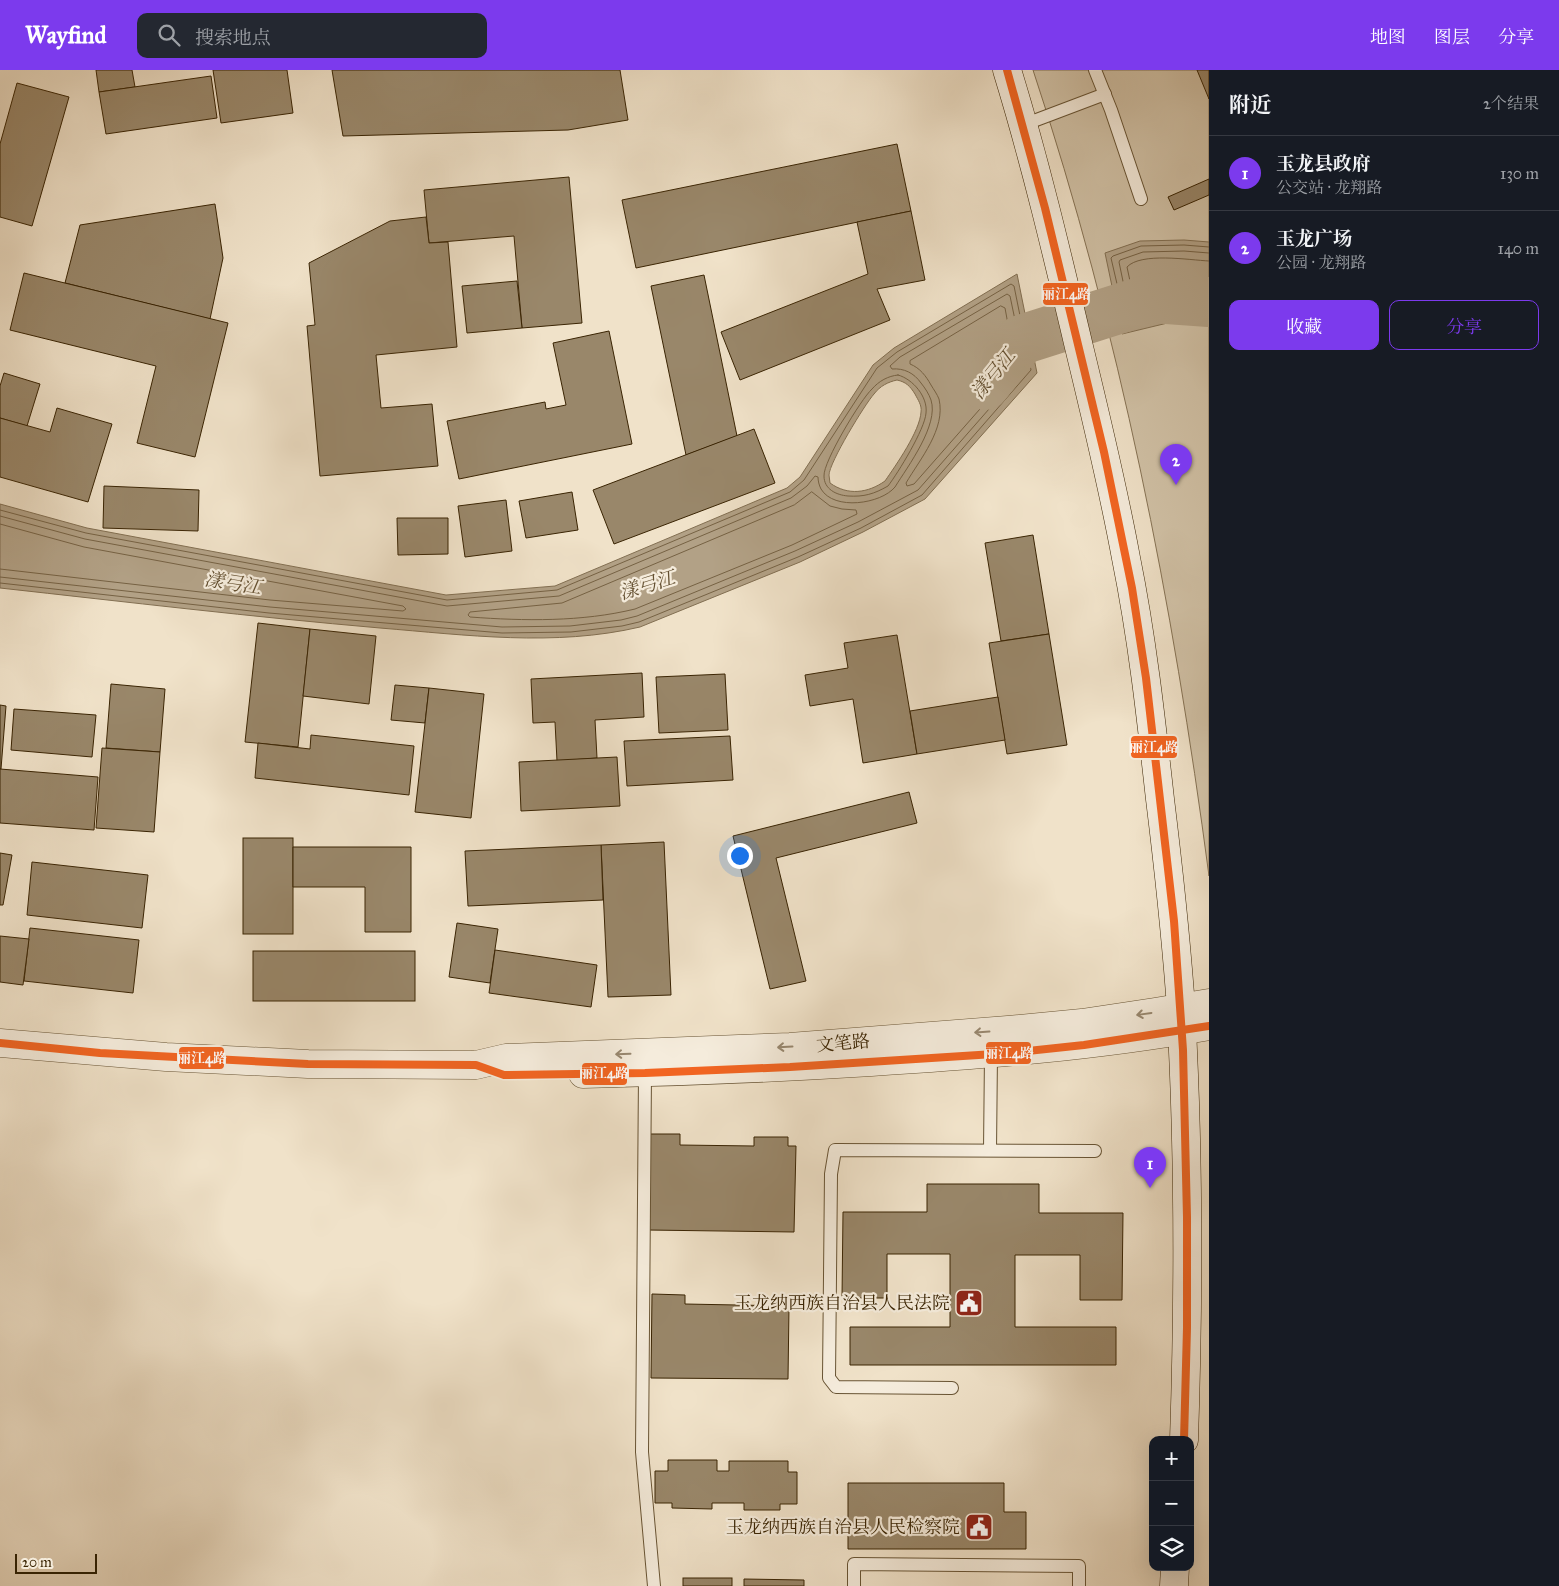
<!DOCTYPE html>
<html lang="zh">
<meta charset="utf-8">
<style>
body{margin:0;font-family:"IM FELL Great Primer","Noto Serif SC",serif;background:#242831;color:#f1f3f6}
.controls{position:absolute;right:15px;bottom:15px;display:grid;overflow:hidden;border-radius:10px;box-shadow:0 5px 20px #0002}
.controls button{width:45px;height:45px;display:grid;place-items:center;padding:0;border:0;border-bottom:1px solid #363941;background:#171b24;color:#f1f3f6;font:25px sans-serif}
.scale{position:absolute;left:15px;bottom:12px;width:82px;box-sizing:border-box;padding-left:5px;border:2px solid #3a2403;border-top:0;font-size:14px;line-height:18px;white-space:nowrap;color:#3a2403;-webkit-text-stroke:4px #f5ecdc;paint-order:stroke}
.you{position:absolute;left:739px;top:785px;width:18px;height:18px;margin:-12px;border:4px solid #fff;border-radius:50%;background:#1a73e8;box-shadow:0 0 0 8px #1a73e833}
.badge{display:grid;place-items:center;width:32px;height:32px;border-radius:50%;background:#7c3aed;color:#fff;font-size:16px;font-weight:700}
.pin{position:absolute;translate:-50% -41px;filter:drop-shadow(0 1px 2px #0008)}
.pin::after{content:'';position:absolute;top:26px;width:18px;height:15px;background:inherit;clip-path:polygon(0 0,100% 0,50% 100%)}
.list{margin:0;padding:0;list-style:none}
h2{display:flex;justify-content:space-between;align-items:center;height:65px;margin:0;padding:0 20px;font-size:21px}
h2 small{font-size:16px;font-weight:400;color:#9ea1a6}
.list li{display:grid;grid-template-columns:32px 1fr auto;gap:15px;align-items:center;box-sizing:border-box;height:75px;padding:0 20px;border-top:1px solid #363941}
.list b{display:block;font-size:19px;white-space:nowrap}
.list p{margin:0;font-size:16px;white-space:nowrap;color:#9ea1a6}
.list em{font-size:16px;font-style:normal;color:#9ea1a6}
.actions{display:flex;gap:10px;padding:15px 20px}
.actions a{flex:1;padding:11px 0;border:1px solid #7c3aed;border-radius:10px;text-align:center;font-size:18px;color:#7c3aed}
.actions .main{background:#7c3aed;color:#fff}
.icon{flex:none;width:28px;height:28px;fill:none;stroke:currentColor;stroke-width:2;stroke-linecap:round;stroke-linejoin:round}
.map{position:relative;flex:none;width:1209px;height:1516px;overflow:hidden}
header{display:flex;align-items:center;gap:30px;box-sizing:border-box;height:70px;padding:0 25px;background:#7c3aed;color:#fff}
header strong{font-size:24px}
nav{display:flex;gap:28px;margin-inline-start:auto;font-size:18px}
.search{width:350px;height:45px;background:#242831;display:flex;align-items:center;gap:12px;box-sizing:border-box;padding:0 18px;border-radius:10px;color:#9ea1a6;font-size:19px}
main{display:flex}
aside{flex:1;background:#171b24}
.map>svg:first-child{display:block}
.green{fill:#d1c2a7;stroke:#867355}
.water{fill:#b2a186;stroke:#826f52;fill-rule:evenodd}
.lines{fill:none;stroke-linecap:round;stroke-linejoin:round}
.shore{stroke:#766244;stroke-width:1}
.river{stroke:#b2a186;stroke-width:50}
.building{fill:#99876a;stroke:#3a2403}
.service-casing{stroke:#685434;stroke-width:14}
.tertiary-casing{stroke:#685434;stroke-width:29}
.secondary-casing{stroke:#3a2403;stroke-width:29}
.service{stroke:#f5ecdc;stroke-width:12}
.tertiary{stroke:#f5ecdc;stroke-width:28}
.secondary{stroke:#f5ecdc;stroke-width:28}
.bus-1-casing{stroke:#f5ecdc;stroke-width:11}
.bus-1{stroke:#f26522;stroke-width:8}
.oneway{stroke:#988870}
.labels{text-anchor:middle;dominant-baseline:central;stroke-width:4.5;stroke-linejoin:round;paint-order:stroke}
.street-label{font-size:18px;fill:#3a2403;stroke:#f5ecdc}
.poi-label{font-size:18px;fill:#3a2403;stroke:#f5ecdc;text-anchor:end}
.water-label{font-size:19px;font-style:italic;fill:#645031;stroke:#f5ecdc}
.line-badge{stroke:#f5ecdc;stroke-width:2}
.badge-label{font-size:14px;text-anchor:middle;font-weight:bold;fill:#fff}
</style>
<header>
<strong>Wayfind</strong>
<div class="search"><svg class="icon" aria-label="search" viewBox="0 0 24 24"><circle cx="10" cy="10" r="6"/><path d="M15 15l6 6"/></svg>搜索地点</div>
<nav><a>地图</a><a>图层</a><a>分享</a></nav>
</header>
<main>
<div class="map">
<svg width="1209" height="1516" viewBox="0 0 1209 1516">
<rect width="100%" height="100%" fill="#f0e2c9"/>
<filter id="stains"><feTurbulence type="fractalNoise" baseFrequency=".004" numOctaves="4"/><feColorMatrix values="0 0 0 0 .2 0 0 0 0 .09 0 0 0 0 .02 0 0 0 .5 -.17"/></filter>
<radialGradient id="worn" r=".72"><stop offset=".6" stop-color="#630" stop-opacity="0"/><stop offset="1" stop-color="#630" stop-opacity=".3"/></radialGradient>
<!-- green -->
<path class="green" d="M 1033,0 L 1209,0 L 1209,806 C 1173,533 1120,262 1033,0 Z"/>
<!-- water -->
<g class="water">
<path d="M 1184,170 L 1209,172 L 1209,243 L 1122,264 L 1105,183 L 1140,171 Z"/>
<path d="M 1017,204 L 1037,303 L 925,429 L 863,462 L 800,492 L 640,557 C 555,577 466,565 380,558 C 253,547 127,532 0,518 L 0,434 L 87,458 L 446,525 L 555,516 L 787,418 L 800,407 L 873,295 L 894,278 ZM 897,310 C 906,312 910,316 915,324 C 918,330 922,335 921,342 C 920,361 896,395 885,411 C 868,423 848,426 830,413 C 830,410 829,408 829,405 C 829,393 865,334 874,324 C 880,316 888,312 897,310 Z"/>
</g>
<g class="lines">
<!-- shore -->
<g class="shore">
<path d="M 1209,177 L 1184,175 L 1141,176 L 1113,186 L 1111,188 L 1127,257 L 1209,238"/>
<path d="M 1209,183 L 1184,181 L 1143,182 L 1120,190 L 1119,192 L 1131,250 L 1209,232"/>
<path d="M 1209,191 C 1189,190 1141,182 1127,197 L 1136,239 L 1137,241 L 1198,225 L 1209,224"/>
<path d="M 1001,236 L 1005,238 L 1016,298 L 914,414 L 907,416 L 906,413 C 920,389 946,359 939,329 C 937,324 934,320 931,315 C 926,306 920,298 910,294 L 910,291 Z"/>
<path d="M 898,305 C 913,309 928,327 926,343 C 925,359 898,403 888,416 C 874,424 864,427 848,426 C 836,425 824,419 824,406 C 823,392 861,329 872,319 C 879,311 888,306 898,305 Z"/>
<path d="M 812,422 L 830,436 L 842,439 L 856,440 L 857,444 L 792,475 L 635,539 C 582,552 524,551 470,547 L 468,545 L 470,542 L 562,533 L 794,435 Z"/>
<path d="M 0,440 L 86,463 L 447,530 L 557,520 L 790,422 L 804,410 L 877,298 L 897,282 L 1011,214 L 1014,216 L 1031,300 L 922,425 L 861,458 L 798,487 L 639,552 L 622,556 L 571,562 L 502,563 L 269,543 L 0,513"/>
<path d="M 0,446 L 85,469 L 447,536 L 559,526 L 791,428 L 807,416 L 815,406 L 818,407 C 818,411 819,415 821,419 C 834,441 881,434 895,417 C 908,396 939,355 931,330 C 929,324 925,318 921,313 C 914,303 904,298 892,299 L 890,296 L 900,287 L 1007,224 L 1010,226 L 1025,298 L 918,420 L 858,452 L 795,481 L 637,546 L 621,550 L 570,556 L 502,557 L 270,537 L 0,507"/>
<path d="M 0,454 L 84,477 L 403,536 L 406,539 L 403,541 L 270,530 L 0,499"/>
</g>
<!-- river -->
<path class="river" d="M 985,315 L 1021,270 L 1153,228 L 1209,232"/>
</g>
<!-- building -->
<g class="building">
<path d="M 96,0 L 132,0 L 135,17 L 99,22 Z"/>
<path d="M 213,0 L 287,0 L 293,43 L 221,53 Z"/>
<path d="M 332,0 L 620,0 L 628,50 L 568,60 L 343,66 Z"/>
<path d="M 1197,0 L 1209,0 L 1209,29 Z"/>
<path d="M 211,6 L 217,48 L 106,64 L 99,22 Z"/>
<path d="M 17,13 L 69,27 L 32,156 L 0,147 L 0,74 Z"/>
<path d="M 897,74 L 911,141 L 636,198 L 622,130 Z"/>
<path d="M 569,107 L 582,253 L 522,258 L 514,166 L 429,173 L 424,120 Z"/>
<path d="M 1209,109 L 1209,125 L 1174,140 L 1168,127 Z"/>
<path d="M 215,134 L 223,188 L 210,249 L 65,213 L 80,155 Z"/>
<path d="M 911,141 L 925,210 L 877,219 L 890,250 L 740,310 L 721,262 L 868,204 L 857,152 Z"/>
<path d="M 426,147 L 429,173 L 448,172 L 457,277 L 376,285 L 381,338 L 432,334 L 438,396 L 320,406 L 307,256 L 315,255 L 309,193 L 390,151 Z"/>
<path d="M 24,203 L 228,253 L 195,387 L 137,373 L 156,296 L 10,260 Z"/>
<path d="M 704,205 L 737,366 L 686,385 L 651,216 Z"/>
<path d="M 517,211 L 522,258 L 467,263 L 462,216 Z"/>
<path d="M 609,261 L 632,374 L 459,409 L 447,351 L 545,332 L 546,339 L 566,335 L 553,273 Z"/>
<path d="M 4,303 L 40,314 L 27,356 L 0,348 L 0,316 Z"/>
<path d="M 57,338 L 112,354 L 88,432 L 0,407 L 0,348 L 50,362 Z"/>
<path d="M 754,359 L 775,413 L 614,474 L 593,420 Z"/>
<path d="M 104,416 L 199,420 L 198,461 L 103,458 Z"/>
<path d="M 572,422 L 578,460 L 526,468 L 519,431 Z"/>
<path d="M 506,430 L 512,481 L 465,487 L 458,436 Z"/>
<path d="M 397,448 L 448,448 L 448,484 L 398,485 Z"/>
<path d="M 1033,465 L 1049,564 L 1001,571 L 985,473 Z"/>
<path d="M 258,553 L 310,559 L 298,677 L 245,672 Z"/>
<path d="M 310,559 L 376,566 L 369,634 L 303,626 Z"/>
<path d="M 1049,564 L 1067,675 L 1007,684 L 989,573 Z"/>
<path d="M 897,565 L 917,684 L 863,693 L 853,629 L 810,636 L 805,605 L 848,598 L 844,573 Z"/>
<path d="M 642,603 L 644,647 L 595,650 L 597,688 L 557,691 L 555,652 L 533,653 L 531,609 Z"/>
<path d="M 725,604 L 728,660 L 659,663 L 656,607 Z"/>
<path d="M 111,614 L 165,619 L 160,682 L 106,678 Z"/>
<path d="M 395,615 L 429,618 L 425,653 L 391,650 Z"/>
<path d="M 429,618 L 484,624 L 471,748 L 415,742 Z"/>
<path d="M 998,627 L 1005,670 L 917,684 L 910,641 Z"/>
<path d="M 0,635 L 6,636 L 1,699 L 0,699 Z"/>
<path d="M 14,639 L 96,645 L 92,687 L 11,680 Z"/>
<path d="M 311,665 L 414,676 L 409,725 L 255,708 L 258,673 L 310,679 Z"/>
<path d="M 730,666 L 733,710 L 627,716 L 624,671 Z"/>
<path d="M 102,678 L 160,682 L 154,762 L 96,758 Z"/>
<path d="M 617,687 L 620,736 L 521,741 L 519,692 Z"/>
<path d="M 0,699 L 98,707 L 94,760 L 0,753 Z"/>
<path d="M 909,722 L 917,753 L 776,788 L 806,911 L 770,919 L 733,766 Z"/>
<rect x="243" y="768" width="50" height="96"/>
<path d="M 664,772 L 671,925 L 608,927 L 601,775 Z"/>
<path d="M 601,775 L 603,830 L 468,836 L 465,781 Z"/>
<path d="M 293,777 L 411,777 L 411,862 L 365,862 L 365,817 L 293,817 Z"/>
<path d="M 0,783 L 12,785 L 3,835 L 0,835 Z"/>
<path d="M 32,792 L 148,805 L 142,858 L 27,845 Z"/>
<path d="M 457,853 L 498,859 L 490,913 L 449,907 Z"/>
<path d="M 30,858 L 139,870 L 133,923 L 24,911 Z"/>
<path d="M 0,866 L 29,869 L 23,915 L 0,912 Z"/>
<path d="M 495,880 L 597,895 L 591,937 L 489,923 Z"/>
<rect x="253" y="881" width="162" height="50"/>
<path d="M 648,1064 L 680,1064 L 680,1075 L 754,1076 L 754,1067 L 788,1067 L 788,1076 L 796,1076 L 794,1162 L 647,1160 Z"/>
<path d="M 927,1114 L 1039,1114 L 1039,1143 L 1123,1143 L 1122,1230 L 1080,1230 L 1080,1185 L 1015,1185 L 1015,1257 L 1116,1257 L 1116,1295 L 850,1295 L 850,1257 L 950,1257 L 950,1184 L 887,1184 L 887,1228 L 842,1228 L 843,1142 L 927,1142 Z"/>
<path d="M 652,1224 L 685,1225 L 685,1234 L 789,1236 L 788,1309 L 651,1308 Z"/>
<path d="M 668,1390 L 717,1390 L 717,1401 L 729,1401 L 729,1391 L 788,1391 L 788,1402 L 797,1402 L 797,1434 L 780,1434 L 780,1440 L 744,1440 L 744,1433 L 712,1433 L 712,1439 L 672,1438 L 672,1433 L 655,1433 L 655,1401 L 668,1401 Z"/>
<path d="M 848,1413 L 1004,1413 L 1004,1442 L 1026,1442 L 1026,1479 L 848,1479 Z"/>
<rect x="683" y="1508" width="49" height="8"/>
<path d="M 744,1509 L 804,1510 L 804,1516 L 744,1516 Z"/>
</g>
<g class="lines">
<defs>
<g id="service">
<path d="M 1095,0 L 1111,40 L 1141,129"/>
<path d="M 1023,55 L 1105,24"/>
<path d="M 645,1003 L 642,1382 L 654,1516"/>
<path d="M 990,1080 L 991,984"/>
<path d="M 952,1318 L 836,1317 L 829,1308 L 831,1104 L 835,1080 L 1095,1081"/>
<path d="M 854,1516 L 854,1494 L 1079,1496 L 1079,1516"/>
</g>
<g id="tertiary">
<path d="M 0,973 L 166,987 L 308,994 L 476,995 L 506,988 L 790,977 L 1008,960 L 1082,953 L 1155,942 L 1209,933"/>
<path d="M 583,1004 C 679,1002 775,998 871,992 C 985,985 1097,976 1209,956"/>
</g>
<g id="secondary">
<path d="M 1007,0 C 1035,91 1057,184 1079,277 C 1096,347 1113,417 1126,488 C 1142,567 1151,648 1160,729 C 1168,794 1175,859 1180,924 C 1189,1072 1189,1221 1184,1370"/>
<path d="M 1174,1516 L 1175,1497"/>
</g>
</defs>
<!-- service casing -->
<use href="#service" class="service-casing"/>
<!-- tertiary casing -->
<use href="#tertiary" class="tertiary-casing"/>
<!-- secondary casing -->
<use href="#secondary" class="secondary-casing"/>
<!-- service -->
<use href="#service" class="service"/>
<!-- tertiary -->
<use href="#tertiary" class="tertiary"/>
<!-- secondary -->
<use href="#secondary" class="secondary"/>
<defs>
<g id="bus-1">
<path d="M 1007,0 L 1045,138 L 1104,382 L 1132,518 L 1146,608 L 1174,851 L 1183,980 L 1187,1147 L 1187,1258 L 1184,1370"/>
<path d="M 0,973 L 100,983 L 308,994 L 476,995 L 504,1005 L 645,1003 L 790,997 L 1010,983 L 1084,975 L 1209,956"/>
</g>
</defs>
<!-- bus-1 casing -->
<use href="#bus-1" class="bus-1-casing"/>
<!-- bus-1 -->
<use href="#bus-1" class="bus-1"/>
</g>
<!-- one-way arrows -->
<defs><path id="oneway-shaft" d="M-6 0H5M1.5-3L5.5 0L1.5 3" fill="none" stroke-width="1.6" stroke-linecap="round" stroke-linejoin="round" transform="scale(1.25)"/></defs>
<g class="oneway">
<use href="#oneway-shaft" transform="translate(1144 944) rotate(172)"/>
<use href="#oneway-shaft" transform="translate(982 962) rotate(176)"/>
<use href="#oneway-shaft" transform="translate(785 977) rotate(177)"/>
<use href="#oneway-shaft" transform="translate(623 984) rotate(178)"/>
</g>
<!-- icons -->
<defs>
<symbol id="civic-square" viewBox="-11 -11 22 22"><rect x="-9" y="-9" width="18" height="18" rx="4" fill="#8f2418" stroke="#f5ecdc"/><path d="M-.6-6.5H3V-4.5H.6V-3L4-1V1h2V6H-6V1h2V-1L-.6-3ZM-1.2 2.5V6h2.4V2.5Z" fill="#fff"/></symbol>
</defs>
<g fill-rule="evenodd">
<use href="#civic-square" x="953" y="1217" width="32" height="32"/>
<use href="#civic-square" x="963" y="1441" width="32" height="32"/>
</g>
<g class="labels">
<!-- street labels -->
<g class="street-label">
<text transform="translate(843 973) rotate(-5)">文笔路</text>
</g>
<!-- poi labels -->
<g class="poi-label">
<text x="950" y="1233">玉龙纳西族自治县人民法院</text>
<text x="960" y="1457">玉龙纳西族自治县人民检察院</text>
</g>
<!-- water labels -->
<g class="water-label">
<text transform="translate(993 304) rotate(-51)">漾弓江</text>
<text transform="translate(233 513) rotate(9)">漾弓江</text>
<text transform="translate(647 515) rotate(-17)">漾弓江</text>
</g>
</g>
<g class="line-badge">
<rect x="1042" y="212" width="47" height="24" rx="5" fill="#f26522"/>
<rect x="1130" y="665" width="48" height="24" rx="5" fill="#f26522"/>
<rect x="985" y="971" width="47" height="24" rx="5" fill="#f26522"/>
<rect x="178" y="976" width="47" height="24" rx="5" fill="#f26522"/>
<rect x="581" y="992" width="47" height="24" rx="5" fill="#f26522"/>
</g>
<g class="badge-label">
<text x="1066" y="229">丽江4路</text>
<text x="1154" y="682">丽江4路</text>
<text x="1009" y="988">丽江4路</text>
<text x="202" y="993">丽江4路</text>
<text x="604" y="1008">丽江4路</text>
</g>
<rect width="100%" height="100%" filter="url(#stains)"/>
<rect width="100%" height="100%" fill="url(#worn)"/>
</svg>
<div class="controls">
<button>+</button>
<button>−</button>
<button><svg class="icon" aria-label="layers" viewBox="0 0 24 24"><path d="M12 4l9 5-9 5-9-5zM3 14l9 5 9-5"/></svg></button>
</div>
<div class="scale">20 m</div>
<div class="you"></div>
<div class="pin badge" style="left:1150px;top:1118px">1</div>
<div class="pin badge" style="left:1176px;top:415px">2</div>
</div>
<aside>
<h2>附近<small>2个结果</small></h2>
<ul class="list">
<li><span class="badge">1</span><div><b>玉龙县政府</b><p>公交站 · 龙翔路</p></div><em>130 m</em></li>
<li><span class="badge">2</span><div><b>玉龙广场</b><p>公园 · 龙翔路</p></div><em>140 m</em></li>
</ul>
<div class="actions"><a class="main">收藏</a><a>分享</a></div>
</aside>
</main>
